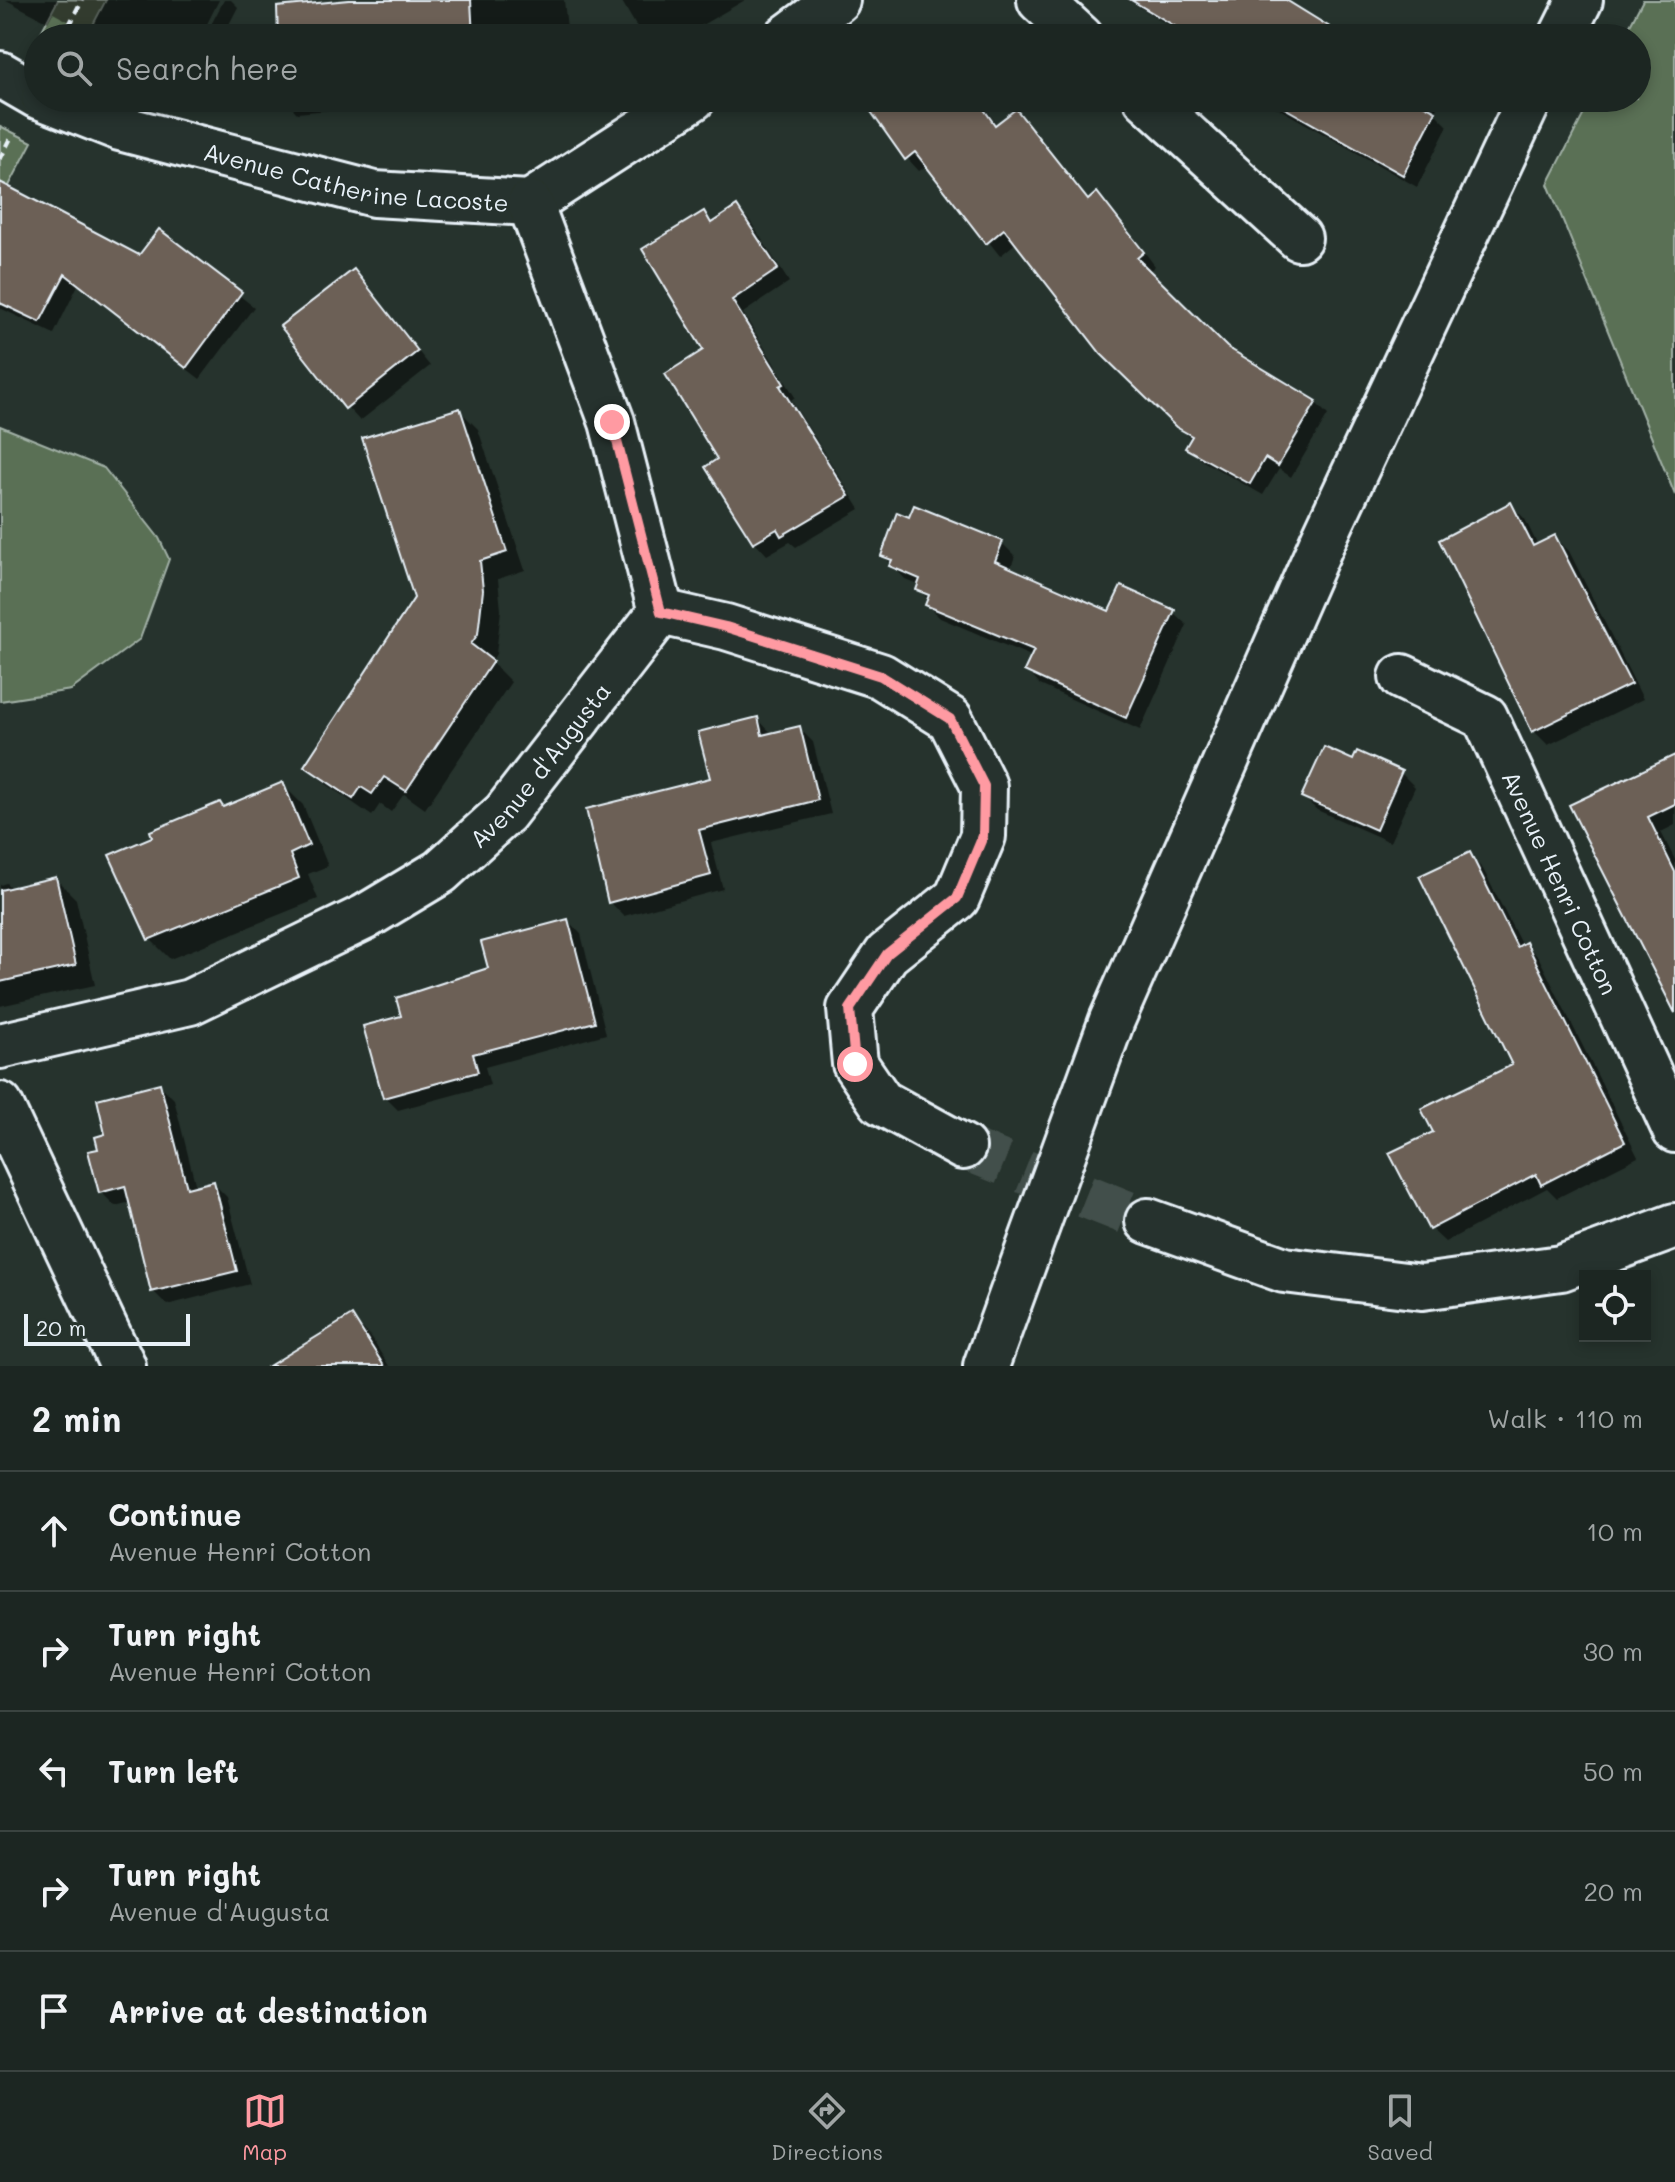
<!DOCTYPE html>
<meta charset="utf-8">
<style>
body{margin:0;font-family:Mali,sans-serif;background:#29322f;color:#f1f3f6}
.controls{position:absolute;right:24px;bottom:24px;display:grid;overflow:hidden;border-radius:0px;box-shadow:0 4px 12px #0003}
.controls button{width:72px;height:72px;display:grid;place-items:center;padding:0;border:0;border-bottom:2px solid #3a4340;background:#1c2622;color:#f1f3f6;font:40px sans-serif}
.scale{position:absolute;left:24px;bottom:20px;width:166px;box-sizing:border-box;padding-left:8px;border:4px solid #e8f1f8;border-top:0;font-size:22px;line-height:28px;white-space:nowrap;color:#e8f1f8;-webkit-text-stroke:6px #26332d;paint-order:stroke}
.stop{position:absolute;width:24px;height:24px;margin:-18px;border:6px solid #ff9aa2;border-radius:50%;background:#fff}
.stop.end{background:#ff9aa2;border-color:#fff;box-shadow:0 2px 8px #0008}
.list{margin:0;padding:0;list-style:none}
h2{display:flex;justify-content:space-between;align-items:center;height:104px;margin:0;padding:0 32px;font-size:34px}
h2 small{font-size:26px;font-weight:400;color:#a0a5a5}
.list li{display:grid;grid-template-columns:52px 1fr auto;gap:24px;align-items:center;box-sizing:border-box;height:120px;padding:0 32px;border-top:2px solid #3a4340}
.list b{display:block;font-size:30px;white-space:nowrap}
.list p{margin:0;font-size:26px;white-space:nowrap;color:#a0a5a5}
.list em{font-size:26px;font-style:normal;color:#a0a5a5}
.icon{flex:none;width:44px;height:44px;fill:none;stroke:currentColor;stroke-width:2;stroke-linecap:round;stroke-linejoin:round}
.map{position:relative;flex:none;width:1675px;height:1366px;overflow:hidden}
.search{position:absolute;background:#1c2622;box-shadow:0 4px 12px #0003;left:24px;right:24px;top:24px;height:88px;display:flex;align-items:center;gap:20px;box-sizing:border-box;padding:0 28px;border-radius:44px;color:#a0a5a5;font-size:30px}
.sheet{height:704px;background:#1c2622}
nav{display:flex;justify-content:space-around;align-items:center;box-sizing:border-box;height:112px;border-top:2px solid #3a4340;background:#1c2622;font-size:22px;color:#a0a5a5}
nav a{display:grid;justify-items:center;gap:4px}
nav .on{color:#ff9aa2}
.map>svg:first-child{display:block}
.green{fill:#5a7055;stroke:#a1b0a6;stroke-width:2}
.shadow{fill:#0007}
.building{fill:#6c6057;stroke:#e8f1f8;stroke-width:2}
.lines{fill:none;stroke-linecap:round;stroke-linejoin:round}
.minor-tunnel{stroke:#43504b;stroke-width:44;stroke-dasharray:44 22;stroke-linecap:butt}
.minor-casing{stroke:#e8f1f8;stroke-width:50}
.tertiary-casing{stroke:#e8f1f8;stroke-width:50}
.path{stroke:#e8f1f8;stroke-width:5;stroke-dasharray:8 6;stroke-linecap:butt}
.minor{stroke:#26332d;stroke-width:44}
.tertiary{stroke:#26332d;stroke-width:44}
.route{stroke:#ff9aa2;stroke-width:10}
.labels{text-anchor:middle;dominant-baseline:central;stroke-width:6;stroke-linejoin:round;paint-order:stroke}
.street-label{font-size:24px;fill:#e8f1f8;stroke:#26332d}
</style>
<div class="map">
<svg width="1675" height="1366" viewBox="0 0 1675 1366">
<rect width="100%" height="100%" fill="#26332d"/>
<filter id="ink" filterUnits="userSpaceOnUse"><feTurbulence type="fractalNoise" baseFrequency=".0125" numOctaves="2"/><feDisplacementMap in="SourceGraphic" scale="16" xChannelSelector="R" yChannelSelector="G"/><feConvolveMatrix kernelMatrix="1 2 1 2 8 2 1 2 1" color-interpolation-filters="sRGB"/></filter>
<g filter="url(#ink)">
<!-- green -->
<g class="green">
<path d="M 58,0 L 106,0 L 86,38 L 38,38 L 38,61 L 28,57 Z"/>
<path d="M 1643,0 L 1675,0 L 1675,495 L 1548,184 L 1592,98 L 1637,98 L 1637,38 L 1623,38 Z"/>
<path d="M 0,126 L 32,142 L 0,203 Z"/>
<path d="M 0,426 L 104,468 L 159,538 L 169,559 L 140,639 L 71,690 L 0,701 Z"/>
</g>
<!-- shadow -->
<g class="shadow">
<path d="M 6,0 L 219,0 L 200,38 L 100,38 L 53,13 L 48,22 Z"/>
<path d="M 224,0 L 231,0 L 238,7 L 222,38 L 204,38 Z"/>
<path d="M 373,0 L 564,0 L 568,38 L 278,38 L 276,9 Z"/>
<path d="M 621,0 L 745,0 L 680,38 L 643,38 Z"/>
<path d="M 1128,0 L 1282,0 L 1344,38 L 1189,38 Z"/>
<path d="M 927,30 L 934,38 L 916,38 Z"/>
<path d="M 283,98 L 454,98 L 297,113 Z"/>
<path d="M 978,98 L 997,125 L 1016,111 L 1029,124 L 1089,201 L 1109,208 L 1131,234 L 1155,266 L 1148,272 L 1226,349 L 1315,402 L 1328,415 L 1291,477 L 1279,469 L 1263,495 L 1201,460 L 1188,447 L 1192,440 L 1103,353 L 1017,242 L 1000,256 L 928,165 L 919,171 L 907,158 L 865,99 Z"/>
<path d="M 1260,98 L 1442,98 L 1434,112 L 1448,126 L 1417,187 Z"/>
<path d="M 0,190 L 139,257 L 159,232 L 254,307 L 200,379 L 78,285 L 54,334 L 0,308 Z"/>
<path d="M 737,208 L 750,221 L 789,282 L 743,313 L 795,397 L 791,400 L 860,509 L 796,547 L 790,542 L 767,555 L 755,542 L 707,468 L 720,460 L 705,350 L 704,213 L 714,223 Z"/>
<path d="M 354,272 L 430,366 L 360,421 L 347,407 Z"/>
<path d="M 459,410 L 478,429 L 525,570 L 498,579 L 501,610 L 496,654 L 491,662 L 511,682 L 425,809 L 404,794 L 391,812 L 380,804 L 372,816 L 326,784 L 307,766 L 417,599 Z"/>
<path d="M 1511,505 L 1525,519 L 1538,546 L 1555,537 L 1569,551 L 1643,699 L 1548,745 L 1534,731 Z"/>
<path d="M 1002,543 L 1015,556 L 1010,570 L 1110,614 L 1173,612 L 1187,625 L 1140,730 L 1040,685 L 1027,671 L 1033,657 L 940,618 L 927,605 L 929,600 L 918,589 L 920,585 L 905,579 L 883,555 Z"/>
<path d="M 758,719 L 772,734 L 799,728 L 813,742 L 831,814 L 711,843 L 723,889 L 624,916 L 610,902 Z"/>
<path d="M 1354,763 L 1401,773 L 1415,787 L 1390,842 L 1317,810 L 1303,797 Z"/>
<path d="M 1675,768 L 1675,825 L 1661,832 L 1675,860 L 1675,1013 L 1572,806 Z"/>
<path d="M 283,785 L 303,805 L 328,866 L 308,874 L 318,899 L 170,959 L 150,939 L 112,856 Z"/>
<path d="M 1469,855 L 1483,869 L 1522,946 L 1526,944 L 1539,958 L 1638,1157 L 1557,1198 L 1547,1188 L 1445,1242 L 1431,1229 L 1435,1133 L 1515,1065 Z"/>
<path d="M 56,879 L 76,899 L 95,985 L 0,1006 L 0,885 L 6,883 L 12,889 Z"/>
<path d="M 568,921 L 581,934 L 606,1034 L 485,1067 L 490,1085 L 398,1110 L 385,1097 L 491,969 Z"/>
<path d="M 160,1085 L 174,1099 L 196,1187 L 213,1183 L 227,1197 L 250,1284 L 167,1305 L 153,1291 L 131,1202 L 115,1206 L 101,1192 L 101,1150 L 108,1135 Z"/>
<path d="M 352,1318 L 370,1336 L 389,1366 L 276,1366 Z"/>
</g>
<!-- building -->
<g class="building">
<path d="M 349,0 L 471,0 L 473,38 L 278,38 L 277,7 Z"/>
<path d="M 1131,0 L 1286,0 L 1333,29 L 1327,38 L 1195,38 Z"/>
<path d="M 976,98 L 995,125 L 1016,109 L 1088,200 L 1097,192 L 1118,219 L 1144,252 L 1137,258 L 1227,347 L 1317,401 L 1278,466 L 1265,458 L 1250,484 L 1185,448 L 1192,436 L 1176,427 L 1101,354 L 1004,229 L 986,244 L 915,152 L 905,160 L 862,99 Z"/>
<path d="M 1267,98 L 1412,98 L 1436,111 L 1403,175 Z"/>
<path d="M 0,182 L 139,255 L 159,229 L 242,292 L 186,368 L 65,274 L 40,322 L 0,303 Z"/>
<path d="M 737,206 L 778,269 L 732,300 L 784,384 L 780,386 L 849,496 L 781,536 L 777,529 L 753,543 L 705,467 L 717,459 L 665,374 L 703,350 L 642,249 L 704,211 L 711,223 Z"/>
<path d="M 354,269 L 418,351 L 345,409 L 280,326 Z"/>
<path d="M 460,408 L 507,552 L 480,561 L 483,590 L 478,634 L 471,644 L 493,661 L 406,791 L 384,777 L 372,794 L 361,787 L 353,799 L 304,766 L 414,598 L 362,438 Z"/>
<path d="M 1511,502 L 1533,546 L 1555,535 L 1631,684 L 1532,732 L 1439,540 Z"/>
<path d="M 914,505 L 1003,541 L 995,561 L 1109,611 L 1121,586 L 1175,610 L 1126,718 L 1024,671 L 1034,650 L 925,605 L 929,595 L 916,590 L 920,579 L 889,566 L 892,560 L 881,556 L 897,512 L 909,517 Z"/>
<path d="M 758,717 L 762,735 L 800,726 L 818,800 L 699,830 L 711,875 L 608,903 L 586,809 L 710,778 L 698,732 Z"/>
<path d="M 1324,747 L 1353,760 L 1357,751 L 1402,771 L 1376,830 L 1301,797 Z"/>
<path d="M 1675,755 L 1675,804 L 1648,817 L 1675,872 L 1675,1013 L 1569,805 Z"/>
<path d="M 283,782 L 309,845 L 290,854 L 299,878 L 148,940 L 109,855 L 152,837 L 150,831 L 220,802 L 223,807 Z"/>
<path d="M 1470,852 L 1517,947 L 1526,942 L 1625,1142 L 1541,1185 L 1536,1174 L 1429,1230 L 1389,1153 L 1433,1132 L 1421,1109 L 1512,1065 L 1419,876 Z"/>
<path d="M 56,877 L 76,965 L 0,982 L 0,890 Z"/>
<path d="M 568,919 L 595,1022 L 473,1054 L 478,1072 L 383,1098 L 363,1026 L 401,1016 L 396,998 L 488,968 L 481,942 Z"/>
<path d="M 160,1083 L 187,1188 L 214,1181 L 237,1271 L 151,1292 L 125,1186 L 99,1193 L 88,1151 L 98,1149 L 95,1137 L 105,1134 L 97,1099 Z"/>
<path d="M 352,1315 L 384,1366 L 269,1366 Z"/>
</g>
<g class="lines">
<!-- minor-tunnel -->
<path class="minor-tunnel" d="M 963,1147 L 1148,1221"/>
<defs>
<g id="minor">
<path d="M 1040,0 L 1081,38"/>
<path d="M 786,38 L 837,0"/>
<path d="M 0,74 L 38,96"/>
<path id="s1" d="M 44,98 L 120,128 L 374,194 L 530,203 L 693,98"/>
<path d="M 1146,98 L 1299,238"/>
<path d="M 661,612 L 726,627 L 881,676 L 950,719 L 984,786 L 983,836 L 957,898 L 887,954 L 850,1009 L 855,1064 L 881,1102 L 963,1147"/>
<path id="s2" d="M 1402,677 L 1485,717 L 1675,1130"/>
<path id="s3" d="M 0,1046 L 190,1002 L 365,917 L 440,872 L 505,813 L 661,612 L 612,422 L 530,203"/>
<path d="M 0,1105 L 123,1366"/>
<path d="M 1148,1221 L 1284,1270 L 1422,1287 L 1561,1268 L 1675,1226"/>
</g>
<g id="tertiary">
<path d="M 1561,38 L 1580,0"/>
<path d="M 986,1366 L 1112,1020 L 1323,540 L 1530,98"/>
</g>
</defs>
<!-- minor casing -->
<use href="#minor" class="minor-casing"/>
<!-- tertiary casing -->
<use href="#tertiary" class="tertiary-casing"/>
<!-- path -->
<g class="path">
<path d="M 63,38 L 82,0"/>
<path d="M 0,159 L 11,137"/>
</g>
<!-- minor -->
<use href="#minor" class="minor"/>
<!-- tertiary -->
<use href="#tertiary" class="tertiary"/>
</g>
</g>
<g class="lines" filter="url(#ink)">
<!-- route -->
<path class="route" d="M 612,422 L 661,612 L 726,627 L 881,676 L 950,719 L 984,786 L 983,836 L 957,898 L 887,954 L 850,1009 L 855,1064"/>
</g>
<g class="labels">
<!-- street labels -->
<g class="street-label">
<text stroke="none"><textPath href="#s1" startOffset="324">Avenue Catherine Lacoste</textPath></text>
<text stroke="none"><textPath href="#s3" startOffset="624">Avenue d'Augusta</textPath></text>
<text stroke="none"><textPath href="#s2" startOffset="274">Avenue Henri Cotton</textPath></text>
</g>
</g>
</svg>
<div class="controls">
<button><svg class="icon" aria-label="locate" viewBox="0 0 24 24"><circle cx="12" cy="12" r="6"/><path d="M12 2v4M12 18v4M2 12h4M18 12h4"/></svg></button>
</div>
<div class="scale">20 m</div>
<div class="stop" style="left:855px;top:1064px"></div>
<div class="stop end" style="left:612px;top:422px"></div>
<div class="search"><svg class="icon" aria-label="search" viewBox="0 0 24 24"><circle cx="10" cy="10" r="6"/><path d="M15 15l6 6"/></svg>Search here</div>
</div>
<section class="sheet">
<h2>2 min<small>Walk · 110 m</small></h2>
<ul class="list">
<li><svg class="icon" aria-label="ahead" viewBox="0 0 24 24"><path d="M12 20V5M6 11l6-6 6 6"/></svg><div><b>Continue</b><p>Avenue Henri Cotton</p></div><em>10 m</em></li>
<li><svg class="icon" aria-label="right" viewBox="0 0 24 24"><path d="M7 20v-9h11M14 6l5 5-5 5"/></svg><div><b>Turn right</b><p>Avenue Henri Cotton</p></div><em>30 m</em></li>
<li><svg class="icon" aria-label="left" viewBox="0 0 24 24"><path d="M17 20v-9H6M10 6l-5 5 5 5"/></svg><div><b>Turn left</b></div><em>50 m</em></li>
<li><svg class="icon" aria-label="right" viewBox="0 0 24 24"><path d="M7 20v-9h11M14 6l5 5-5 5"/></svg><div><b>Turn right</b><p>Avenue d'Augusta</p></div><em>20 m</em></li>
<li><svg class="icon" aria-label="arrive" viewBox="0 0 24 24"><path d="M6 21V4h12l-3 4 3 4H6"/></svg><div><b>Arrive at destination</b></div></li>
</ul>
</section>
<nav>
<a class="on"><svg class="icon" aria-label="map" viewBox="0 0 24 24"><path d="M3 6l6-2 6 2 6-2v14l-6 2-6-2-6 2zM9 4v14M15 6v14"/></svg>Map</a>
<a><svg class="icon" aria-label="directions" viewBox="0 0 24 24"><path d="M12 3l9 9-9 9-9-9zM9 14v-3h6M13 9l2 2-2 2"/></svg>Directions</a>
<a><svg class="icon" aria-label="saved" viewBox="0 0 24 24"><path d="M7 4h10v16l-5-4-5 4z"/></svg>Saved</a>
</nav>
